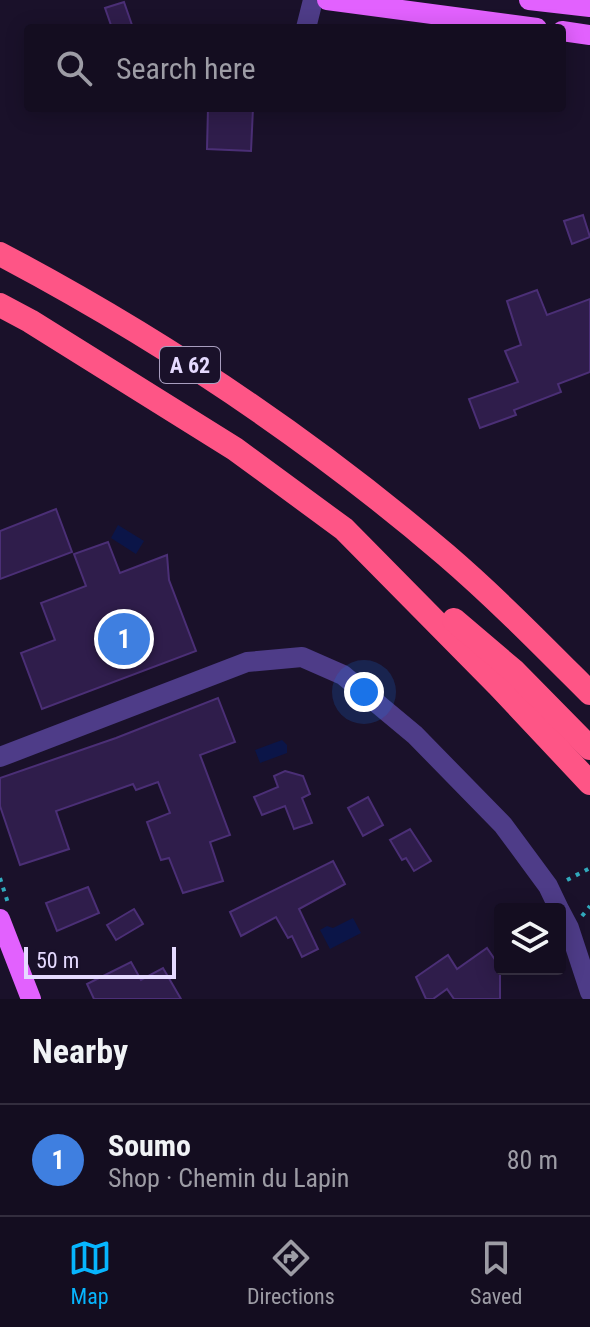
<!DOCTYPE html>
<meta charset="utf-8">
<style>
body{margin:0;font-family:"Roboto Condensed",sans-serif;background:#211b2d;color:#f1f3f6}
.controls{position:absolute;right:24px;bottom:24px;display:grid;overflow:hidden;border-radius:8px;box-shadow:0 4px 20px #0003}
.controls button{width:72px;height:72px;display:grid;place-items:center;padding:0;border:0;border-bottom:2px solid #332d3e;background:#140d20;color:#f1f3f6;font:40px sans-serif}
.scale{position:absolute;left:24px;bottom:20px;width:152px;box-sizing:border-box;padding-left:8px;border:4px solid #e5daff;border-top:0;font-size:22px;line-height:28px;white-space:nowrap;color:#e5daff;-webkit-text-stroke:6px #1a112a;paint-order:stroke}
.you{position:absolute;left:364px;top:692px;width:28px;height:28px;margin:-20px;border:6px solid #fff;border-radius:50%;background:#1a73e8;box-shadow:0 0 0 12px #1a73e833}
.badge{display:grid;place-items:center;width:52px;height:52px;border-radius:50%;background:#07b5fe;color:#fff;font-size:26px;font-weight:700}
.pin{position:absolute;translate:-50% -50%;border:4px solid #fff;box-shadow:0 2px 8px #0006}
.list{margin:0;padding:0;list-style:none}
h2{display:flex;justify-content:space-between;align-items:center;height:104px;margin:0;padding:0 32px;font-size:34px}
h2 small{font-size:26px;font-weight:400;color:#9d9ca5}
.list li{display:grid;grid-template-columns:52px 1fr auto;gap:24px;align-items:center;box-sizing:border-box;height:112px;padding:0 32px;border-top:2px solid #332d3e}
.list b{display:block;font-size:30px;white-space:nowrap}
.list p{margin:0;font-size:26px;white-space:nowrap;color:#9d9ca5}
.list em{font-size:26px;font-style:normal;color:#9d9ca5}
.icon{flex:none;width:44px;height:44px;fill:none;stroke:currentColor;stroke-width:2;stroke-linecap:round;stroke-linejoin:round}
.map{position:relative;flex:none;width:590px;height:999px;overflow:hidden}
.search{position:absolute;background:#140d20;box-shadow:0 4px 20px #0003;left:24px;right:24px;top:24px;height:88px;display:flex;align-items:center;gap:20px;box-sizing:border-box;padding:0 28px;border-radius:8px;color:#9d9ca5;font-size:30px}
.sheet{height:216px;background:#140d20}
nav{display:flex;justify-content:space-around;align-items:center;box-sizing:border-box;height:112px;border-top:2px solid #332d3e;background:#140d20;font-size:22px;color:#9d9ca5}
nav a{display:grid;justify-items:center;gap:4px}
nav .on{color:#07b5fe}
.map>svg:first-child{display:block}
.water{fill:#0b1548}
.building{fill:#2f1d4b;stroke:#4b2f76;stroke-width:2}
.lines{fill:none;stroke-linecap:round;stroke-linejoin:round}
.path{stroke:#31a9bc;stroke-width:4;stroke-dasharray:4 6;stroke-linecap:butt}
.minor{stroke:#4e3c88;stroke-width:20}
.major{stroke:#e261fe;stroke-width:20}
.highway{stroke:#fe5586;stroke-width:24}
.labels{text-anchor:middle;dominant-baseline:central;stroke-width:7;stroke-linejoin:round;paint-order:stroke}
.shield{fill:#1a112a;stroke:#a89ebf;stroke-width:2}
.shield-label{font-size:22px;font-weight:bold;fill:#e5daff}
</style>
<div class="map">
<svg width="590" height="999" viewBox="0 0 590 999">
<rect width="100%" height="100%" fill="#1a112a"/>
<!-- water -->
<g class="water">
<path d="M 118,525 L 144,541 L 136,554 L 111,538 Z"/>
<path d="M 282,740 L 287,745 L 287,753 L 260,763 L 255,750 Z"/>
<path d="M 353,918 L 361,933 L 330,949 L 320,930 L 327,926 L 333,928 Z"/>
</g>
<!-- building -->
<g class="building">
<path d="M 124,2 L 133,28 L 112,28 L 105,8 Z"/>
<path d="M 208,108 L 253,108 L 251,151 L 207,149 Z"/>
<path d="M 583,215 L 590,237 L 572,244 L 564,221 Z"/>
<path d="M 537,290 L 547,315 L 590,299 L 590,372 L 558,384 L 561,392 L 514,410 L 516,415 L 480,428 L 469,399 L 518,382 L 505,351 L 521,345 L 507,301 Z"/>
<path d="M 56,509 L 72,552 L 0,579 L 0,531 Z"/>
<path d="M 108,542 L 120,573 L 167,555 L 169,580 L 196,651 L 42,709 L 21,653 L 55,640 L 41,603 L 86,586 L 74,554 Z"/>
<path d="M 218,698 L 235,742 L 200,755 L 230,835 L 210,842 L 223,881 L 183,893 L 169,858 L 161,860 L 147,822 L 170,813 L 158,782 L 136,790 L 133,784 L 56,811 L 69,849 L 20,865 L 0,806 L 0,778 L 116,738 Z"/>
<path d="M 285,771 L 303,776 L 310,794 L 302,798 L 312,823 L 294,829 L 285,806 L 262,815 L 254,797 L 278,787 L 274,776 Z"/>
<path d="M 368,797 L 383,825 L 363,836 L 348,808 Z"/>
<path d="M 410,829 L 431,861 L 414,871 L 406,858 L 402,860 L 390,840 Z"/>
<path d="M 333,861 L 345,884 L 299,909 L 318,949 L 302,957 L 292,936 L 288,938 L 276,917 L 241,936 L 230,912 Z"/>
<path d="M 88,887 L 99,913 L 57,931 L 46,903 Z"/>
<path d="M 134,909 L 143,924 L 116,940 L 107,925 Z"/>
<path d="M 487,948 L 500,967 L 500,999 L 454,999 L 447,989 L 433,999 L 426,999 L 416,977 L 448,955 L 457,969 Z"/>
<path d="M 131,962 L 141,980 L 163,968 L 181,999 L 94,999 L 87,984 Z"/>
</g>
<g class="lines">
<!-- path -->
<g class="path">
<path d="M 0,878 L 8,903"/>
<path d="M 567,880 L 590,868"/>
<path d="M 582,916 L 590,906"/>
</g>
<!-- minor -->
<g class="minor">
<path d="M 306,28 L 313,0"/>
<path d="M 0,757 L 247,662 L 302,657 L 343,675 L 415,735 L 503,825 L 548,886 L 559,909"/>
<path d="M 560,911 L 569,928 L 590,992"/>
</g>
<!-- major -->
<g class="major">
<path d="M 327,0 L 537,28"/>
<path d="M 529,0 L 590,7"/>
<path d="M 562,31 L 590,35"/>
<path d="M 0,919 L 31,999"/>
</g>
<!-- highway -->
<g class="highway">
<path d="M 0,254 C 159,338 309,438 446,555 C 496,598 543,646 590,693"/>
<path d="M 0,305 L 30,321 L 235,449 L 344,529 L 498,685 L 590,783"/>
<path d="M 454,620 L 514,671 L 590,748"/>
</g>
</g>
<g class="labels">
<!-- shield labels -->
<rect class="shield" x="160" y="347" width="60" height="36" rx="6"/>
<g class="shield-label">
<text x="190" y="365">A 62</text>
</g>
</g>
</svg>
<div class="controls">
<button><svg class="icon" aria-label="layers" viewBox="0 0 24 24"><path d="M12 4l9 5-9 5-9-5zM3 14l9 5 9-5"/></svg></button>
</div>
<div class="scale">50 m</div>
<div class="you"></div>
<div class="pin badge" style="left:124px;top:639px;background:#3f7fe0">1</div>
<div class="search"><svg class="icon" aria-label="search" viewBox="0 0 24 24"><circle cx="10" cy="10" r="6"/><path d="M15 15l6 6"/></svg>Search here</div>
</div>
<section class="sheet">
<h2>Nearby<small></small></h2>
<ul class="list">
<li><span class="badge" style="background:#3f7fe0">1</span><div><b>Soumo</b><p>Shop · Chemin du Lapin</p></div><em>80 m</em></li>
</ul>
</section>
<nav>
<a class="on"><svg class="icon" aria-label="map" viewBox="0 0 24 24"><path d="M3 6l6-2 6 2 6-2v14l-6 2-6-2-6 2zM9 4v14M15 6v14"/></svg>Map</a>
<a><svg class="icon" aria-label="directions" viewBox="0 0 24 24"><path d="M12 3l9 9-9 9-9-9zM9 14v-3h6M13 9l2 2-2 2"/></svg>Directions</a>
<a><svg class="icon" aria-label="saved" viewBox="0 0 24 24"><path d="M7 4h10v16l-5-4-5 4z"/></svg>Saved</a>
</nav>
